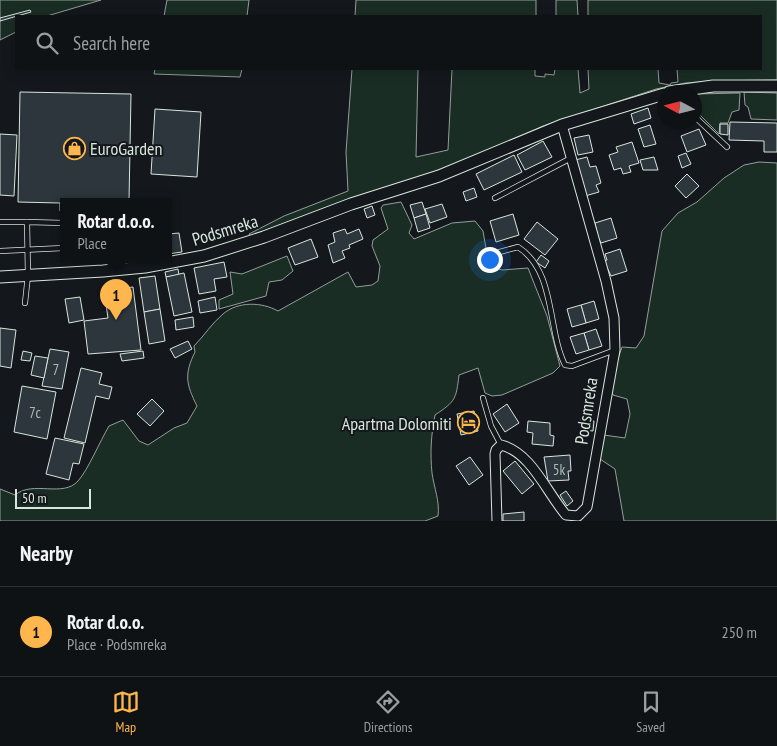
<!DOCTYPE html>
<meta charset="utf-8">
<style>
body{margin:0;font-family:"PT Sans Narrow",sans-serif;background:#181b1e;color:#f1f3f6}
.compass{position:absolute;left:657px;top:85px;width:45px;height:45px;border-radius:50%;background:#0f1215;box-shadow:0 2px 12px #0003;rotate:277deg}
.scale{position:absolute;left:15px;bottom:12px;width:76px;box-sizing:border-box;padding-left:5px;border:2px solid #d8e6dc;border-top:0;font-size:14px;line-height:18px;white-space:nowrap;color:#d8e6dc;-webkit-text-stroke:4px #14181c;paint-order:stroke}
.you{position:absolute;left:489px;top:259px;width:18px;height:18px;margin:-12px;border:4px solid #fff;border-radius:50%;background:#1a73e8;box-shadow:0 0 0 8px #1a73e833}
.badge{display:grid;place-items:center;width:32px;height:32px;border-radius:50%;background:#ffb74d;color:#111;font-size:16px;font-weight:700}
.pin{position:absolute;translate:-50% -41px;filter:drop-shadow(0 1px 2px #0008)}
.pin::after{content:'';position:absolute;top:26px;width:18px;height:15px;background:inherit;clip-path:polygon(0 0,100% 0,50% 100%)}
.popup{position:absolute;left:60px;top:198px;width:112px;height:65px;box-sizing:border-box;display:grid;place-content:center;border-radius:0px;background:#0f1215;filter:drop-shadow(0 1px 4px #0005);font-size:16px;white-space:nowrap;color:#9b9ea0}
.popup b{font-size:19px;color:#f1f3f6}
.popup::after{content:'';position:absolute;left:50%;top:100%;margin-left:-10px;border:10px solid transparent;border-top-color:#0f1215}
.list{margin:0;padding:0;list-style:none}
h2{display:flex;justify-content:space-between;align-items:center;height:65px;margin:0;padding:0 20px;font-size:21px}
h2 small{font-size:16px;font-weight:400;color:#9b9ea0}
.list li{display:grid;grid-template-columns:32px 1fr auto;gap:15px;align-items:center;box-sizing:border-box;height:90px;padding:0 20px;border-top:1px solid #2f3234}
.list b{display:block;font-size:19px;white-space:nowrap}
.list p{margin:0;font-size:16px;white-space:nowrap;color:#9b9ea0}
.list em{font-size:16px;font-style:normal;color:#9b9ea0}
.icon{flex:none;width:28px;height:28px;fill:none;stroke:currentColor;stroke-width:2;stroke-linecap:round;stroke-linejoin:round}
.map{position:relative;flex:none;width:777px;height:521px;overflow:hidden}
.search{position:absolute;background:#0f1215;box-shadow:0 2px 12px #0003;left:15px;right:15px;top:15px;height:55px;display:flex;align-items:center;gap:12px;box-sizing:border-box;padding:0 18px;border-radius:0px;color:#9b9ea0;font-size:19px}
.sheet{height:155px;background:#0f1215}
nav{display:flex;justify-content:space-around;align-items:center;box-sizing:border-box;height:70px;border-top:1px solid #2f3234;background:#0f1215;font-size:14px;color:#9b9ea0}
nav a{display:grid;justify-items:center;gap:2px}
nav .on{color:#ffb74d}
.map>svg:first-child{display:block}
.green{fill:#1a2d24;stroke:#939e99}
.building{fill:#2c363c;stroke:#d8e6dc}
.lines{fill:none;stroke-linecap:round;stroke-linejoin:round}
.service-casing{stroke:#d8e6dc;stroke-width:6}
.minor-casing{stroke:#d8e6dc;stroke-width:11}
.tertiary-casing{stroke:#d8e6dc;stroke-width:13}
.service{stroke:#14181c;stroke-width:4.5}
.minor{stroke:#14181c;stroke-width:9}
.tertiary{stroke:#14181c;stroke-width:11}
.labels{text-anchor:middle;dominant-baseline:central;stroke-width:4;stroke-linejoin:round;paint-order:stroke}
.number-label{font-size:15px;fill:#adbab4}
.poi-label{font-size:18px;fill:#d8e6dc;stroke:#14181c;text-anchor:start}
.street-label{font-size:18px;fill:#d8e6dc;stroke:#14181c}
</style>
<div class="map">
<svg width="777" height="521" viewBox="0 0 777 521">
<rect width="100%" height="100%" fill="#14181c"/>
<!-- green -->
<g class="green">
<path d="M 0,0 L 101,0 L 47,16 L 16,16 L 16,32 L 0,40 Z"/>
<path d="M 167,0 L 249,0 L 247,16 L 164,16 Z"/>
<path d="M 356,0 L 536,0 L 536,16 L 355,16 Z"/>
<path d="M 556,0 L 577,0 L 578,16 L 556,16 Z"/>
<path d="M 588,0 L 777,0 L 777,80 L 711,81 L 685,83 L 656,89 L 543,126 L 457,165 L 348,199 L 250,236 L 249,234 L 284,216 L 348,191 L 346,152 L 352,69 L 418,69 L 416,157 L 448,150 L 452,69 L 535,69 L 535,76 L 545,77 L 545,74 L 554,75 L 555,69 L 578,69 L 580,93 L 589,89 L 588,69 L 658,69 L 659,83 L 670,85 L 671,83 L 678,82 L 677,69 L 761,69 L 761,16 L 588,16 Z"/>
<path d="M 155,69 L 242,69 L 240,77 L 154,74 Z"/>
<path d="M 744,92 L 777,93 L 777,120 L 751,119 L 748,107 L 745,105 Z"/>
<path d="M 740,93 L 739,110 L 732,112 L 728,123 L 720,123 L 719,134 L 695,110 L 695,94 Z"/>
<path d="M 759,162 L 777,163 L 777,521 L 624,521 L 615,469 L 600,459 L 604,435 L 625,438 L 630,414 L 627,399 L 613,395 L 609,385 L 622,347 L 636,348 L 644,336 L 662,231 L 678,213 L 697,202 L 724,178 L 744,165 Z"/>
<path d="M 401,202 L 412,225 L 409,233 L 414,239 L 452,223 L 475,221 L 483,231 L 489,266 L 502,270 L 528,268 L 547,316 L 560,366 L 553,373 L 502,395 L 492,396 L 485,393 L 478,368 L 459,375 C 456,399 456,401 435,415 C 431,435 430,453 432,473 C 434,488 440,501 438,516 L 425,521 L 0,521 L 0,489 L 15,495 C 33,480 63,498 78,481 C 88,470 100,441 109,426 L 123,420 L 139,441 L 148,445 L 174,428 L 187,423 L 197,406 C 186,384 184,374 195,352 L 194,346 C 204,336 212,323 223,314 C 238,301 262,302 278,311 L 348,272 L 356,287 L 372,285 L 378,281 L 380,266 L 372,246 L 373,240 L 388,229 L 381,208 L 383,205 Z"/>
<path d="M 287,256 L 293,271 L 282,280 L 269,282 L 266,296 L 219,309 L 219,300 L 233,294 L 230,272 L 242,274 Z"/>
</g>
<!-- building -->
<g class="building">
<path d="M 30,10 L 31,12 L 0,21 L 0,18 Z"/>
<path d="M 20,92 L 131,94 L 129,201 L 64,201 L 64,211 L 60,211 L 60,203 L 18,202 Z"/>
<path d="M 648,108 L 651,118 L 634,124 L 631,114 Z"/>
<path d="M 155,109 L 201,112 L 197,177 L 151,174 Z"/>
<path d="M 730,122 L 777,123 L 777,152 L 764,152 L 764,141 L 729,140 Z"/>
<path d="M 720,124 L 728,124 L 728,135 L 720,134 Z"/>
<path d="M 650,125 L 656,144 L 644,147 L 638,129 Z"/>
<path d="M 699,129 L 706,145 L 687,152 L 681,136 Z"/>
<path d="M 0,134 L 17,135 L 14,196 L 0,195 Z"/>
<path d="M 589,135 L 593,152 L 578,155 L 574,138 Z"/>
<path d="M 543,141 L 552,157 L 525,170 L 517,155 Z"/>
<path d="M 632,142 L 639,163 L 629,166 L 631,172 L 623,174 L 621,168 L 614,170 L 609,155 L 618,152 L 616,147 Z"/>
<path d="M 686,153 L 691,164 L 682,168 L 678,156 Z"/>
<path d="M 514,155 L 522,172 L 484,190 L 476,174 Z"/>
<path d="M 587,157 L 590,167 L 596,166 L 601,183 L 596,185 L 599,192 L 585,196 L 575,160 Z"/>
<path d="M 654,157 L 658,170 L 643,170 L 640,160 Z"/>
<path d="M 687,174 L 699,186 L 686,198 L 675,186 Z"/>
<path d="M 474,188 L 477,197 L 466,201 L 463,192 Z"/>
<path d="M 422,202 L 426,214 L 414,218 L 410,205 Z"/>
<path d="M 442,204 L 447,217 L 430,223 L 425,209 Z"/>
<path d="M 372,206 L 375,215 L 367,218 L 364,209 Z"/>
<path d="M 426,214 L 430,228 L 418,232 L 414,218 Z"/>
<path d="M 513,214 L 519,235 L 496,242 L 490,221 Z"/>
<path d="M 611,218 L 617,238 L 601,243 L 598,237 L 595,223 Z"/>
<path d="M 537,222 L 558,239 L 545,255 L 524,239 Z"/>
<path d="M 345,229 L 347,234 L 359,229 L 363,239 L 349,245 L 350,248 L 342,251 L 345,258 L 333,263 L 328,245 L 335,242 L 333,233 Z"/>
<path d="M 179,233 L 182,252 L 168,254 L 168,234 Z"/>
<path d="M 311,239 L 318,257 L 295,265 L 288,248 Z"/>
<path d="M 620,249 L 627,271 L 611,276 L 604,261 L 607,260 L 605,254 Z"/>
<path d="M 541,255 L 549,261 L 545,268 L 536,262 Z"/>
<path d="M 224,262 L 227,277 L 214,279 L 216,291 L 199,294 L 194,268 Z"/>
<path d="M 178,269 L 179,275 L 166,277 L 165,272 Z"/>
<path d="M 184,273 L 192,312 L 174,316 L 166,277 Z"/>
<path d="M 155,276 L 160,309 L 144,312 L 139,278 Z"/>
<path d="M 133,287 L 141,350 L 88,354 L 84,321 L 108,318 L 104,291 Z"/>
<path d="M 80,297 L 84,320 L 69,323 L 65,299 Z"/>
<path d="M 215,297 L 217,310 L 200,313 L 198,301 Z"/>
<path d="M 594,301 L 599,319 L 586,323 L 581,305 Z"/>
<path d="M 581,305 L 586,323 L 572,327 L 567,309 Z"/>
<path d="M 160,309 L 165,341 L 149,344 L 144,312 Z"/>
<path d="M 193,317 L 194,327 L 176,330 L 175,320 Z"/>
<path d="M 0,328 L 16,330 L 11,368 L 0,366 Z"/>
<path d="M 596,329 L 602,346 L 589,350 L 584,333 Z"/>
<path d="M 584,333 L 589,350 L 576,354 L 570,337 Z"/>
<path d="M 188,341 L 192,349 L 175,358 L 170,349 Z"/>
<path d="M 50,349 L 69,352 L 62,389 L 42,386 Z"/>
<path d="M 23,351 L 32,353 L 30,361 L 21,360 Z"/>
<path d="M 143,351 L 144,358 L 122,361 L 120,354 Z"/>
<path d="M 35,356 L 48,358 L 44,378 L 31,375 Z"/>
<path d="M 81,368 L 102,373 L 99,384 L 112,387 L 109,399 L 96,396 L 85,443 L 64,438 Z"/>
<path d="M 22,386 L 56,392 L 47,439 L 14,432 Z"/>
<path d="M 152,399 L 164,411 L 150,426 L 137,414 Z"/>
<path d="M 507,404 L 519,423 L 505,432 L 493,414 Z"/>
<path d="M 474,411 L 478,431 L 461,435 L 457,414 Z"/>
<path d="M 580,420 L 594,421 L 593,431 L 582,430 L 583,426 L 580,426 Z"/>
<path d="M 528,421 L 550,423 L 550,435 L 554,436 L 553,446 L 532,444 L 533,433 L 527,432 Z"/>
<path d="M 55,438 L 84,444 L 79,464 L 73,463 L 69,480 L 46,474 Z"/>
<path d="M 570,455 L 571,471 L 568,471 L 569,480 L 548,481 L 544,457 Z"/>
<path d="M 470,457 L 483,475 L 469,485 L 456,466 Z"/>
<path d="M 515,461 L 534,484 L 522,494 L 503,471 Z"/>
<path d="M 566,491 L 573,501 L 567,506 L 560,495 Z"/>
<path d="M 524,512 L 524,521 L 503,521 L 503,514 Z"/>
</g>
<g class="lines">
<defs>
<g id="service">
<path d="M 694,116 L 727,147"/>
<path d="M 495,198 L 571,158"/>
<path d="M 0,222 L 27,222"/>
<path d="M 0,251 L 64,248"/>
<path d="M 496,253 L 518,247 C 556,271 547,329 565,365 L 572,366 L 615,350"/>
<path d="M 25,303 L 28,275 L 27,222 L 64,223"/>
<path d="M 483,398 L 491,426 L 501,445"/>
</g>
<path id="minor" d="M 497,521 L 495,454 L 496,450 L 501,445 C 531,452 547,493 566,515 L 578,516 L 587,507 L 615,350 L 614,318 L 606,281 L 562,125"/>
<g id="tertiary">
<path d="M 669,92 L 713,86 L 777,86"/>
<path d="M 0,277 L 103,271 L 145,267 L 204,256 L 264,237 L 351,204 L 439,176 L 562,125 L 664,94"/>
</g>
</defs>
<!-- service casing -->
<use href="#service" class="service-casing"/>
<!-- minor casing -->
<use href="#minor" class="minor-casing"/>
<!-- tertiary casing -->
<use href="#tertiary" class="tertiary-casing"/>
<!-- service -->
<use href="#service" class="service"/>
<!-- minor -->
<use href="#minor" class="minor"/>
<!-- tertiary -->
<use href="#tertiary" class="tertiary"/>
</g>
<!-- icons -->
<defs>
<symbol id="shop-ring" viewBox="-11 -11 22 22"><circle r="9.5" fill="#14181c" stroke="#ffb74d" stroke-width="1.5"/><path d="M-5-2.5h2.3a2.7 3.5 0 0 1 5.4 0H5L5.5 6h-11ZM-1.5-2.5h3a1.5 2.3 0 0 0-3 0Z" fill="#ffb74d"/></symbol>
<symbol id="hotel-ring" viewBox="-11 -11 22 22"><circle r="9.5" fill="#14181c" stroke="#ffb74d" stroke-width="1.5"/><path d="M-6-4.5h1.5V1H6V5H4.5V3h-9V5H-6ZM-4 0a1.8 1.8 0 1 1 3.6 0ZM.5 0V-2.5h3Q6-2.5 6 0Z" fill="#ffb74d"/></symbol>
</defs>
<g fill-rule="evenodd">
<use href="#shop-ring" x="62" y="136" width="25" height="25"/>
<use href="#hotel-ring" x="456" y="410" width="25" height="25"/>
</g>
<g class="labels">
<!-- number labels -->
<g class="number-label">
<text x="56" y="369">7</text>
<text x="35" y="412">7c</text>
<text x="559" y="469">5k</text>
</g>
<!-- poi labels -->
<g class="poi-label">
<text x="90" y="148">EuroGarden</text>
<text x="452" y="423" text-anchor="end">Apartma Dolomiti</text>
</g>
<!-- street labels -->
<g class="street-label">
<text transform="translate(225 230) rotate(-17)">Podsmreka</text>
<text transform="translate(586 411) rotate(-81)">Podsmreka</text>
</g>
</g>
</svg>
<svg class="compass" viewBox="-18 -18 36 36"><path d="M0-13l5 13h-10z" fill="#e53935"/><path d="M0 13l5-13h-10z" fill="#9b9ea0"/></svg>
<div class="scale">50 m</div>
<div class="you"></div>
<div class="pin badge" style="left:116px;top:320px">1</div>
<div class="popup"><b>Rotar d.o.o.</b>Place</div>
<div class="search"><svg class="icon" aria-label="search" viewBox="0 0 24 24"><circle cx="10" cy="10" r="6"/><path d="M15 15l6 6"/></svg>Search here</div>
</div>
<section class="sheet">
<h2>Nearby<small></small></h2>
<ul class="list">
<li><span class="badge">1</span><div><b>Rotar d.o.o.</b><p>Place · Podsmreka</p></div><em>250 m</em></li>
</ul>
</section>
<nav>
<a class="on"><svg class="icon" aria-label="map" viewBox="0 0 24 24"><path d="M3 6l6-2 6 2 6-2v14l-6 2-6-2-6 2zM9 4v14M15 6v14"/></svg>Map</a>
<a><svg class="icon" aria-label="directions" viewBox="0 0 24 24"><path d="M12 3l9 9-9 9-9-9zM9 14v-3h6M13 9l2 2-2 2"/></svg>Directions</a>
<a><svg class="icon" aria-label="saved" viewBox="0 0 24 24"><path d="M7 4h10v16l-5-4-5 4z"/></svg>Saved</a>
</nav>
